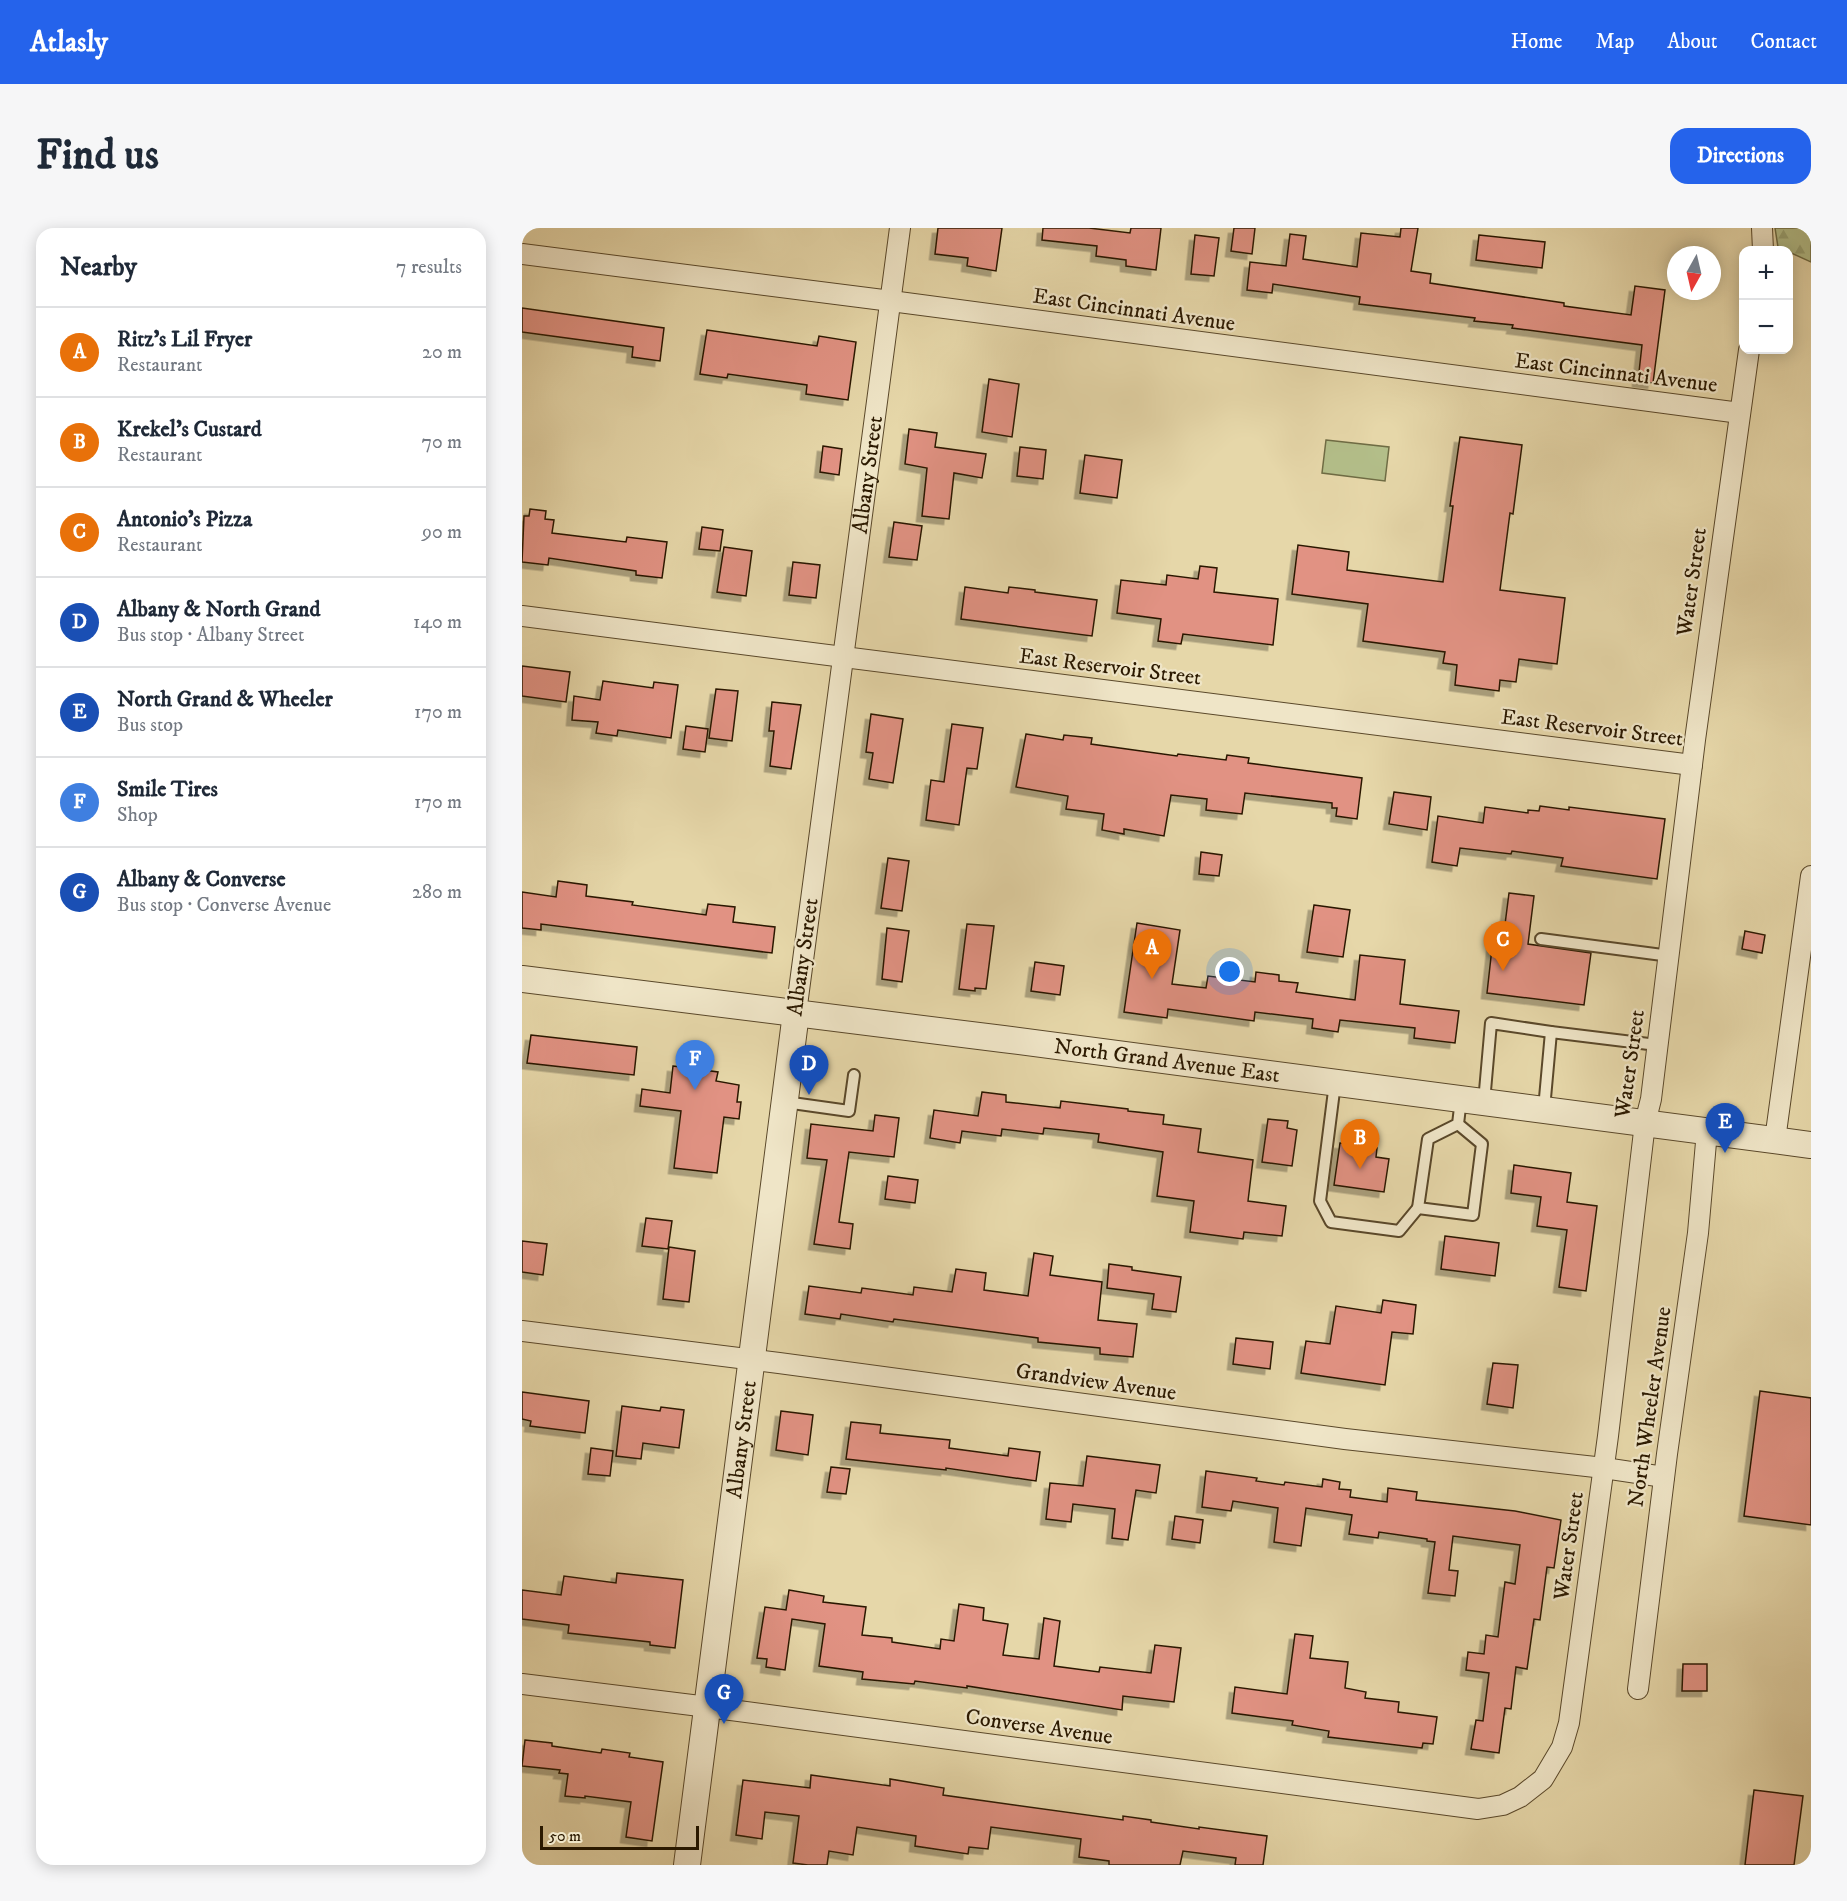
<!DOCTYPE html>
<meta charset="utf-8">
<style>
body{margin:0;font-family:"IM FELL DW Pica",serif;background:#f6f6f7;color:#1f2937}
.controls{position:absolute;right:18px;top:18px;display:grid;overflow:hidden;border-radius:12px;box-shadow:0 3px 15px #0003}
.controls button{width:54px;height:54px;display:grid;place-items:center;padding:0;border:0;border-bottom:2px solid #e0e1e3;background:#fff;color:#1f2937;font:30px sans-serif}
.compass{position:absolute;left:1145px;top:18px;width:54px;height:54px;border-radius:50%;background:#fff;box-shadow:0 3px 15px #0003;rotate:188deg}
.scale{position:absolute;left:18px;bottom:15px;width:159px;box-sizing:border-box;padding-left:6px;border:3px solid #2b1900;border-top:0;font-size:16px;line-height:21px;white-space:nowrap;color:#2b1900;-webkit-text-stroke:4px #efe5c7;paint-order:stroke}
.you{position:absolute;left:708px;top:744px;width:21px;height:21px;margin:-15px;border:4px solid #fff;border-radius:50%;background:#1a73e8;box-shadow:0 0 0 9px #1a73e833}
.badge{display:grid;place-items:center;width:39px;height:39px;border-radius:50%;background:#2563eb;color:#fff;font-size:20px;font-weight:700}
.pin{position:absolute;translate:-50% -50px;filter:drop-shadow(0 2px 3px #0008)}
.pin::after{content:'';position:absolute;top:32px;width:21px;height:18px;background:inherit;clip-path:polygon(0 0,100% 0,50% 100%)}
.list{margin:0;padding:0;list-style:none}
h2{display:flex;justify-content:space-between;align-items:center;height:78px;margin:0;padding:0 24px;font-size:26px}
h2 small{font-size:20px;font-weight:400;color:#747a83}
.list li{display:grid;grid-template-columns:39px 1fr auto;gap:18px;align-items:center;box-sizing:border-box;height:90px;padding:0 24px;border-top:2px solid #e0e1e3}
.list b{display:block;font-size:22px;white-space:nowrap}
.list p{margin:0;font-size:20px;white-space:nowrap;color:#747a83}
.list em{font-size:20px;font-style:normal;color:#747a83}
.map{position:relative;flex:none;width:1289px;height:1637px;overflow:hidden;border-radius:18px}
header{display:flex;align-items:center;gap:36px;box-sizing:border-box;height:84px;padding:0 30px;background:#2563eb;color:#fff}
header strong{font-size:28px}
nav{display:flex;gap:33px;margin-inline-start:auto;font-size:21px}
.intro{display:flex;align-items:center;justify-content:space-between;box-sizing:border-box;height:144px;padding:0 36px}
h1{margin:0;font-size:42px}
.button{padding:15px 27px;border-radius:18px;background:#2563eb;color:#fff;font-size:21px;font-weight:700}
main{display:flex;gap:36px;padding:0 36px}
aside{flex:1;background:#fff;border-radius:18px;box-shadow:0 3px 15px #0003}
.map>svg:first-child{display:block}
.grass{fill:#b3be89;stroke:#6f6c44;stroke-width:1.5}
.forest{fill:url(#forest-firs);stroke:#6f6c44;stroke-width:1.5}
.building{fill:#e19283;stroke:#2b1900;stroke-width:1.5;filter:url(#shadow)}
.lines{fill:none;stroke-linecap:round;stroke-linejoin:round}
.service-casing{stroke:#5a482a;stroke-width:14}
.minor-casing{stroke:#5a482a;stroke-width:22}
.tertiary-casing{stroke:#5a482a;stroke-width:28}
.service{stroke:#efe5c7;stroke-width:10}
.minor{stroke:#efe5c7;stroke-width:20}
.tertiary{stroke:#efe5c7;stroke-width:26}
.labels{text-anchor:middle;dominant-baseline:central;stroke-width:4.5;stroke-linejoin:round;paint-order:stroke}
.street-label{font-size:22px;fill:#2b1900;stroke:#efe5c7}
</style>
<header>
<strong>Atlasly</strong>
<nav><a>Home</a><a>Map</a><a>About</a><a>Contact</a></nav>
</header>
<div class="intro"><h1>Find us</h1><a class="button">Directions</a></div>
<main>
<aside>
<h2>Nearby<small>7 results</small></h2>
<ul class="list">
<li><span class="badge" style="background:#e8710a">A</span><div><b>Ritz's Lil Fryer</b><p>Restaurant</p></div><em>20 m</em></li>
<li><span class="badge" style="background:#e8710a">B</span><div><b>Krekel's Custard</b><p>Restaurant</p></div><em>70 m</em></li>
<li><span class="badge" style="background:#e8710a">C</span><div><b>Antonio's Pizza</b><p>Restaurant</p></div><em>90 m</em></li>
<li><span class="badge" style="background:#1a4fb4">D</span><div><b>Albany &amp; North Grand</b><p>Bus stop · Albany Street</p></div><em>140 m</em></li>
<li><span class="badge" style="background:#1a4fb4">E</span><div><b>North Grand &amp; Wheeler</b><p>Bus stop</p></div><em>170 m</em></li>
<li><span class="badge" style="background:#3f7fe0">F</span><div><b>Smile Tires</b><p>Shop</p></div><em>170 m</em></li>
<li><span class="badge" style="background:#1a4fb4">G</span><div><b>Albany &amp; Converse</b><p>Bus stop · Converse Avenue</p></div><em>280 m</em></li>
</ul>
</aside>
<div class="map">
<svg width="1289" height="1637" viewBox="0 0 1289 1637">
<defs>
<pattern id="forest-firs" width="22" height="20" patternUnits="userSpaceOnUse" patternTransform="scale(1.5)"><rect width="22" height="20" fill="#b3be89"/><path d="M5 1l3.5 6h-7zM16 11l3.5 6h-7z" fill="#9aa374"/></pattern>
<filter id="shadow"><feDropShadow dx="-5.5" dy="5.5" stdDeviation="0" flood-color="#0004"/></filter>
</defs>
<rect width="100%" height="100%" fill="#e6d7a9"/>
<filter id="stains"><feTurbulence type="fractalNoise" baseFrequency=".00333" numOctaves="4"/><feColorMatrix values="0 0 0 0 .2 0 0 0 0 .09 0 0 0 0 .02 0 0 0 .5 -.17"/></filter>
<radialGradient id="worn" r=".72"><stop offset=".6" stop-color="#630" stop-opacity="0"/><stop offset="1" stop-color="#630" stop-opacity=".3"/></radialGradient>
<!-- grass -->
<path class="grass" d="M 804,212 L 867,219 L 863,253 L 800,245 Z"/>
<!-- forest -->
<path class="forest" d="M 1253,0 L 1289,0 L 1289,34 L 1256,19 Z"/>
<!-- building -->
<g class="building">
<path d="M 416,0 L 480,0 L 474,43 L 445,38 L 446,30 L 413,26 Z"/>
<path d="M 521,0 L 567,0 L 608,5 L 609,0 L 639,0 L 634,42 L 604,38 L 604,32 L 574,28 L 575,18 L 520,12 Z"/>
<path d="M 712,0 L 733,0 L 730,26 L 709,23 Z"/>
<path d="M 879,0 L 896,0 L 889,43 L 909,46 L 908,55 L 1042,75 L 1042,78 L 1109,87 L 1113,58 L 1143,62 L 1131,155 L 1116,153 L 1120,117 L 990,100 L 991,97 L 952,93 L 953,90 L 837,76 L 838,69 L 751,56 L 750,65 L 725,62 L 728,34 L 764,38 L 768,6 L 784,8 L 781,31 L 835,39 L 839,5 L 878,9 Z"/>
<path d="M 673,7 L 697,10 L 692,48 L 669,46 Z"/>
<path d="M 957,7 L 1023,14 L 1020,40 L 954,32 Z"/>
<path d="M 0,80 L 142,100 L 138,133 L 110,129 L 111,119 L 0,104 Z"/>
<path d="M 185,102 L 295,118 L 297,108 L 334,114 L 326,172 L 284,166 L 285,157 L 206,146 L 205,150 L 178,146 Z"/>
<path d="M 467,151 L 497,156 L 490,209 L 460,204 Z"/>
<path d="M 387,201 L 415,205 L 413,219 L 464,226 L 460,250 L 432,245 L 427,291 L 400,288 L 405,240 L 383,236 Z"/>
<path d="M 938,209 L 1000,217 L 991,286 L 988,285 L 978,362 L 1043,370 L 1035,436 L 997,431 L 994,454 L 978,452 L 977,463 L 933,457 L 935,437 L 921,435 L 923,424 L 841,413 L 846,376 L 770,366 L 776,317 L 827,324 L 825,342 L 921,354 L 931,278 L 928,278 Z"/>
<path d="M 301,218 L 320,221 L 317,247 L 298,244 Z"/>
<path d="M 498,219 L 524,222 L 521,251 L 495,248 Z"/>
<path d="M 563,227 L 600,232 L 595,270 L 558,265 Z"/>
<path d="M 8,281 L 24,283 L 23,291 L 32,292 L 30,305 L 104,314 L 105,309 L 145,314 L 140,350 L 114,347 L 114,343 L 27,330 L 26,337 L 0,334 L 2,288 L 7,288 Z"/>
<path d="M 372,294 L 400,298 L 395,332 L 367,329 Z"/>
<path d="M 180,299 L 201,302 L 198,323 L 177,321 Z"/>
<path d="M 202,319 L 230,323 L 224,368 L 195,364 Z"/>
<path d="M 271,334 L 298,337 L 294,370 L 267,367 Z"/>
<path d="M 678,338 L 695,340 L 692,364 L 756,371 L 751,417 L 661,406 L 659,416 L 636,413 L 639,391 L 595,385 L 599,352 L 644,357 L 645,347 L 676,351 Z"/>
<path d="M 443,359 L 486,365 L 487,359 L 513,362 L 513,364 L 575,372 L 570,408 L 439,391 Z"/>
<path d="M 0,438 L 48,444 L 44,474 L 0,468 Z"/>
<path d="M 81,453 L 131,460 L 132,454 L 156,457 L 149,510 L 96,502 L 95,508 L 74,505 L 76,494 L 50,492 L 52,468 L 78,472 Z"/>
<path d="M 194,461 L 216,463 L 210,513 L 187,510 Z"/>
<path d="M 250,474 L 279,477 L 269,541 L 248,538 L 252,503 L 247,503 Z"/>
<path d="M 349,486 L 381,491 L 371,555 L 347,551 L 351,525 L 344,524 Z"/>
<path d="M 430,496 L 461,500 L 455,541 L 445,540 L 437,597 L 404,592 L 409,552 L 422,554 Z"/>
<path d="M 164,498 L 186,501 L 183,524 L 161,521 Z"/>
<path d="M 504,506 L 541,512 L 542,507 L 570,510 L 569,516 L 655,528 L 656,526 L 704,532 L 705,527 L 727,530 L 726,535 L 840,550 L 835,591 L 814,588 L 815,580 L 810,580 L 810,575 L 723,565 L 720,586 L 684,582 L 685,571 L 649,567 L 642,608 L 602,601 L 602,606 L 580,602 L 582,586 L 544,581 L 546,568 L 494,559 Z"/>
<path d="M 872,564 L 909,569 L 905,602 L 867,596 Z"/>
<path d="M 1018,578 L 1047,582 L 1047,579 L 1143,591 L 1135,651 L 1039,638 L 1041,630 L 990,623 L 989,626 L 938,620 L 935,638 L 910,634 L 916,588 L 961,595 L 963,579 L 1006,585 L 1006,582 L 1017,583 Z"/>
<path d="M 679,624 L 700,627 L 697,648 L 677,646 Z"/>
<path d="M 366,630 L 387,633 L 380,683 L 359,680 Z"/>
<path d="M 36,653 L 65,657 L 64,668 L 111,674 L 110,677 L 184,687 L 186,676 L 213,679 L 211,694 L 253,699 L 250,725 L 19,696 L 19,702 L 0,700 L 0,664 L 34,669 Z"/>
<path d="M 987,665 L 1012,668 L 1006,716 L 1069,725 L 1062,777 L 965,765 L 971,711 L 981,712 Z"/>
<path d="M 792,677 L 828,682 L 821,729 L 785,724 Z"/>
<path d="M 615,695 L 658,702 L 650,756 L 684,760 L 686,748 L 733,754 L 734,744 L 757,747 L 757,753 L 776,755 L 774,764 L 833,772 L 838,727 L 883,732 L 878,776 L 937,783 L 933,815 L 892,810 L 893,800 L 818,792 L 816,804 L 790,800 L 791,791 L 733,784 L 732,793 L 646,781 L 645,790 L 602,784 Z"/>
<path d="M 445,696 L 472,698 L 464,761 L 453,760 L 453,763 L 437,761 Z"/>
<path d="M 365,700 L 387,703 L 380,754 L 360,751 Z"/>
<path d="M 1223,703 L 1243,707 L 1240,725 L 1220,721 Z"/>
<path d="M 513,734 L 542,738 L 538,767 L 509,763 Z"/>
<path d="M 9,807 L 115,819 L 112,847 L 5,835 Z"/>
<path d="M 151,838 L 196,844 L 194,853 L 217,857 L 215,874 L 219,874 L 217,891 L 202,889 L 195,945 L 152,940 L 159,883 L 118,878 L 120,861 L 148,865 Z"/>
<path d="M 460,864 L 484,867 L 484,874 L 538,880 L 539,873 L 606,881 L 606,883 L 642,887 L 641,896 L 679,901 L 676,924 L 731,932 L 726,973 L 764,978 L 760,1008 L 722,1004 L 721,1011 L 668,1004 L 672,973 L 635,968 L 641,924 L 576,914 L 577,906 L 522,900 L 521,906 L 480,901 L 479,908 L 440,903 L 438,915 L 408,910 L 412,882 L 456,888 Z"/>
<path d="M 353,887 L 377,890 L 372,929 L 327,924 L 317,994 L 331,996 L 328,1021 L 292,1016 L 305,932 L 285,930 L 289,896 L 351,903 Z"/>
<path d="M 746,891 L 766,893 L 765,900 L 775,902 L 770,938 L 740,934 Z"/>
<path d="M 818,915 L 855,920 L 854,929 L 867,931 L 862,964 L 812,957 Z"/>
<path d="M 992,937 L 1049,945 L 1045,974 L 1075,978 L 1064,1063 L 1037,1059 L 1045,1002 L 1015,998 L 1019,969 L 989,965 Z"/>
<path d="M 366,948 L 396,952 L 393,975 L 363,971 Z"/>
<path d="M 124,990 L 150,993 L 146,1021 L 120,1018 Z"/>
<path d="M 923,1008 L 977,1015 L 973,1048 L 919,1041 Z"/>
<path d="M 0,1013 L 25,1016 L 21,1047 L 0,1044 Z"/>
<path d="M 147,1019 L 173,1023 L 167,1074 L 141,1071 Z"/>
<path d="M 512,1025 L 531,1028 L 528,1047 L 580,1054 L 576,1092 L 615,1096 L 611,1129 L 578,1126 L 578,1120 L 516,1114 L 516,1110 L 372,1091 L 371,1094 L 319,1086 L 318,1091 L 283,1086 L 287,1058 L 339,1065 L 340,1060 L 391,1067 L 392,1059 L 430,1064 L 434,1041 L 464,1045 L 462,1062 L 506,1068 Z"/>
<path d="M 587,1036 L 610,1039 L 610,1042 L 659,1049 L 654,1084 L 630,1081 L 632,1066 L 585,1060 Z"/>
<path d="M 861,1072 L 894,1077 L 891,1106 L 870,1104 L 863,1157 L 779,1145 L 784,1113 L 808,1116 L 814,1078 L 859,1085 Z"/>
<path d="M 714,1110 L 751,1114 L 748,1141 L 711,1136 Z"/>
<path d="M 971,1135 L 996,1137 L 991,1180 L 965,1176 Z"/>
<path d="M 1238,1163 L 1289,1170 L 1289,1297 L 1222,1288 Z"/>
<path d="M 0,1164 L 67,1173 L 63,1205 L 8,1198 L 9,1193 L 0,1191 Z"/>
<path d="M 100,1178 L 138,1183 L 139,1179 L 162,1182 L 157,1220 L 121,1215 L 119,1231 L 94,1228 Z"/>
<path d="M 259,1183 L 291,1187 L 286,1227 L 254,1222 Z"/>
<path d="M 329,1194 L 359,1197 L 358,1205 L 428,1212 L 427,1220 L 486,1228 L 487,1220 L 518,1224 L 514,1253 L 424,1240 L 424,1242 L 324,1231 Z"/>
<path d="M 69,1220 L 91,1223 L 88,1248 L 66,1246 Z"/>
<path d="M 565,1228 L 638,1237 L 634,1265 L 614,1262 L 606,1312 L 590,1310 L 593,1281 L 551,1276 L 549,1294 L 524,1291 L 528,1255 L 561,1258 Z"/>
<path d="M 309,1239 L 328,1241 L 324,1266 L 305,1264 Z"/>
<path d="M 684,1243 L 735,1250 L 734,1253 L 762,1257 L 763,1254 L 800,1259 L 801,1251 L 818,1254 L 817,1261 L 829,1262 L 828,1269 L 865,1274 L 866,1260 L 895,1264 L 894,1272 L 993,1283 L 1039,1292 L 1032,1340 L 1025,1339 L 1018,1392 L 1012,1391 L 1005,1441 L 994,1439 L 989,1481 L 983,1480 L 977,1525 L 949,1521 L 954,1492 L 961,1493 L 967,1445 L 944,1442 L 946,1424 L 962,1426 L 964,1407 L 976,1409 L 983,1354 L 993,1356 L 998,1317 L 931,1308 L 927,1342 L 936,1343 L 933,1368 L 906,1365 L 913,1314 L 905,1313 L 905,1311 L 857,1304 L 856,1310 L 827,1306 L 830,1287 L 784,1280 L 779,1318 L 752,1314 L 756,1280 L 711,1273 L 709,1283 L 680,1279 Z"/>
<path d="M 653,1288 L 681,1292 L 678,1315 L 650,1311 Z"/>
<path d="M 95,1345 L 161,1352 L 153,1420 L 128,1417 L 128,1414 L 46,1405 L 47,1397 L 0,1391 L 0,1362 L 39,1367 L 42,1348 L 94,1355 Z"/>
<path d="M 267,1362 L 302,1368 L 301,1374 L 344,1379 L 340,1407 L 370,1410 L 370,1414 L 418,1421 L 419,1411 L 432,1413 L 437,1376 L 462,1380 L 461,1392 L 486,1396 L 481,1427 L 517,1431 L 522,1390 L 538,1393 L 532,1438 L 577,1444 L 578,1439 L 629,1445 L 633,1417 L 659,1420 L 652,1474 L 601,1468 L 600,1482 L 445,1458 L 445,1460 L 393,1453 L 392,1456 L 340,1451 L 341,1444 L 297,1438 L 303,1396 L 270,1391 L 263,1442 L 244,1439 L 245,1431 L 235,1430 L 243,1379 L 264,1382 Z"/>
<path d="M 773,1406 L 791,1408 L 788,1430 L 826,1434 L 823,1460 L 844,1464 L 843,1470 L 877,1474 L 876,1484 L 915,1489 L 911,1516 L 901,1515 L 900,1520 L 806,1509 L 807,1503 L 770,1497 L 771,1493 L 710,1485 L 713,1459 L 765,1466 Z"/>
<path d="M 1161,1436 L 1185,1436 L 1185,1463 L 1160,1463 Z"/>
<path d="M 3,1512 L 30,1515 L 30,1518 L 79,1525 L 80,1521 L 108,1525 L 107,1529 L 141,1534 L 130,1613 L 104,1609 L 109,1574 L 63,1568 L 63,1570 L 43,1568 L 46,1546 L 37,1545 L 38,1542 L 0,1538 Z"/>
<path d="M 289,1547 L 368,1558 L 368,1551 L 422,1560 L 421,1567 L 601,1592 L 601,1588 L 629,1592 L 629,1594 L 677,1601 L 677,1599 L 745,1608 L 741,1637 L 713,1637 L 714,1630 L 661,1623 L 658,1637 L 587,1637 L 587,1633 L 557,1629 L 559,1611 L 469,1599 L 466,1621 L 447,1619 L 446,1626 L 393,1618 L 394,1608 L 335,1599 L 331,1627 L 307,1623 L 305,1637 L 286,1637 L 271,1635 L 277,1588 L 243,1584 L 240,1611 L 214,1607 L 221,1552 L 288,1560 Z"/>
<path d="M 1232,1562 L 1281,1568 L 1272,1637 L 1223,1637 Z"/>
</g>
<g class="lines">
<defs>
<g id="service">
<path d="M 1019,711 L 1148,728"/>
<path d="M 813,855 L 798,973 L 809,994 L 877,1003 L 896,980"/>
<path d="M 263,874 L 327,883 L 332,847"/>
<path d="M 962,874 L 969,795 L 1029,804"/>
<path d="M 1022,881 L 1029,804 L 1135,817"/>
<path d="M 936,896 L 906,911 L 896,980 L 951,987 L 960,916 L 936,896 L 939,871"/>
</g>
<g id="minor">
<path d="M 1240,0 L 1241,22"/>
<path d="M 0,26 L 369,73 L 1218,185"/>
<path d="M 0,388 L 1170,537"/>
<path id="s1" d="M 274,785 L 378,0"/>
<path d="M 1253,912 L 1289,648"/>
<path d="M 0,1103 L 257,1135 L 823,1211 L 1082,1240 L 1142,1249"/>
<path d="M 0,1456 L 186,1479 L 956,1581 L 981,1577 L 998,1569 L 1021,1551 L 1040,1519 L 1047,1495 L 1086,1208 L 1123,895 L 1129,871 L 1173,512 L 1227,122"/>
<path d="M 1116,1461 L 1145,1226 L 1176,1005 L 1185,903"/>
</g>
<g id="tertiary">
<path id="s2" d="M 0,751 L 481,811 L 1289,917"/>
<path id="s3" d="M 165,1637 L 274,785"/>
</g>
</defs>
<!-- service casing -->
<use href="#service" class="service-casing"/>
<!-- minor casing -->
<use href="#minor" class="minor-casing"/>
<!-- tertiary casing -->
<use href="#tertiary" class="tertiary-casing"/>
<!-- service -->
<use href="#service" class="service"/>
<!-- minor -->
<use href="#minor" class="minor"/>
<!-- tertiary -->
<use href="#tertiary" class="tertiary"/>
</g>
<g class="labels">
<!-- street labels -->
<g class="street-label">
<text transform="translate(612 82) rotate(8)">East Cincinnati Avenue</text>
<text transform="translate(1094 145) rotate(7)">East Cincinnati Avenue</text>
<text stroke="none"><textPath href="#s1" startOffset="543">Albany Street</textPath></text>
<text transform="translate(1170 354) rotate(-82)">Water Street</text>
<text transform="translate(588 439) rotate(7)">East Reservoir Street</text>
<text transform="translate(1070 500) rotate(7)">East Reservoir Street</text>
<text transform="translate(281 729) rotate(-82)">Albany Street</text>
<text stroke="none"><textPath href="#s2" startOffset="650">North Grand Avenue East</textPath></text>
<text transform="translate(1108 836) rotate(-82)">Water Street</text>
<text transform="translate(574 1154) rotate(8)">Grandview Avenue</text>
<text transform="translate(1128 1179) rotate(-82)">North Wheeler Avenue</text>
<text stroke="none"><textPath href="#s3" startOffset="429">Albany Street</textPath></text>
<text transform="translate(1047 1318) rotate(-82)">Water Street</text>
<text transform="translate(517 1499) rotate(8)">Converse Avenue</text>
</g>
</g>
<rect width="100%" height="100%" filter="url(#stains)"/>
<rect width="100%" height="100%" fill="url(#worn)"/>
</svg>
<div class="controls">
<button>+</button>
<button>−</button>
</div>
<svg class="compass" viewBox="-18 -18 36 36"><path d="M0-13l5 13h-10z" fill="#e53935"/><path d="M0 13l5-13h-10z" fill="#747a83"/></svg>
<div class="scale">50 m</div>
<div class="you"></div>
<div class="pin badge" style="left:630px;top:751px;background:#e8710a">A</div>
<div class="pin badge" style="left:838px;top:941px;background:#e8710a">B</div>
<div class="pin badge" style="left:981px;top:743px;background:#e8710a">C</div>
<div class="pin badge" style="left:287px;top:867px;background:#1a4fb4">D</div>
<div class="pin badge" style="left:1203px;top:925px;background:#1a4fb4">E</div>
<div class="pin badge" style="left:173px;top:862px;background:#3f7fe0">F</div>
<div class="pin badge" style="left:202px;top:1496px;background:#1a4fb4">G</div>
</div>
</main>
